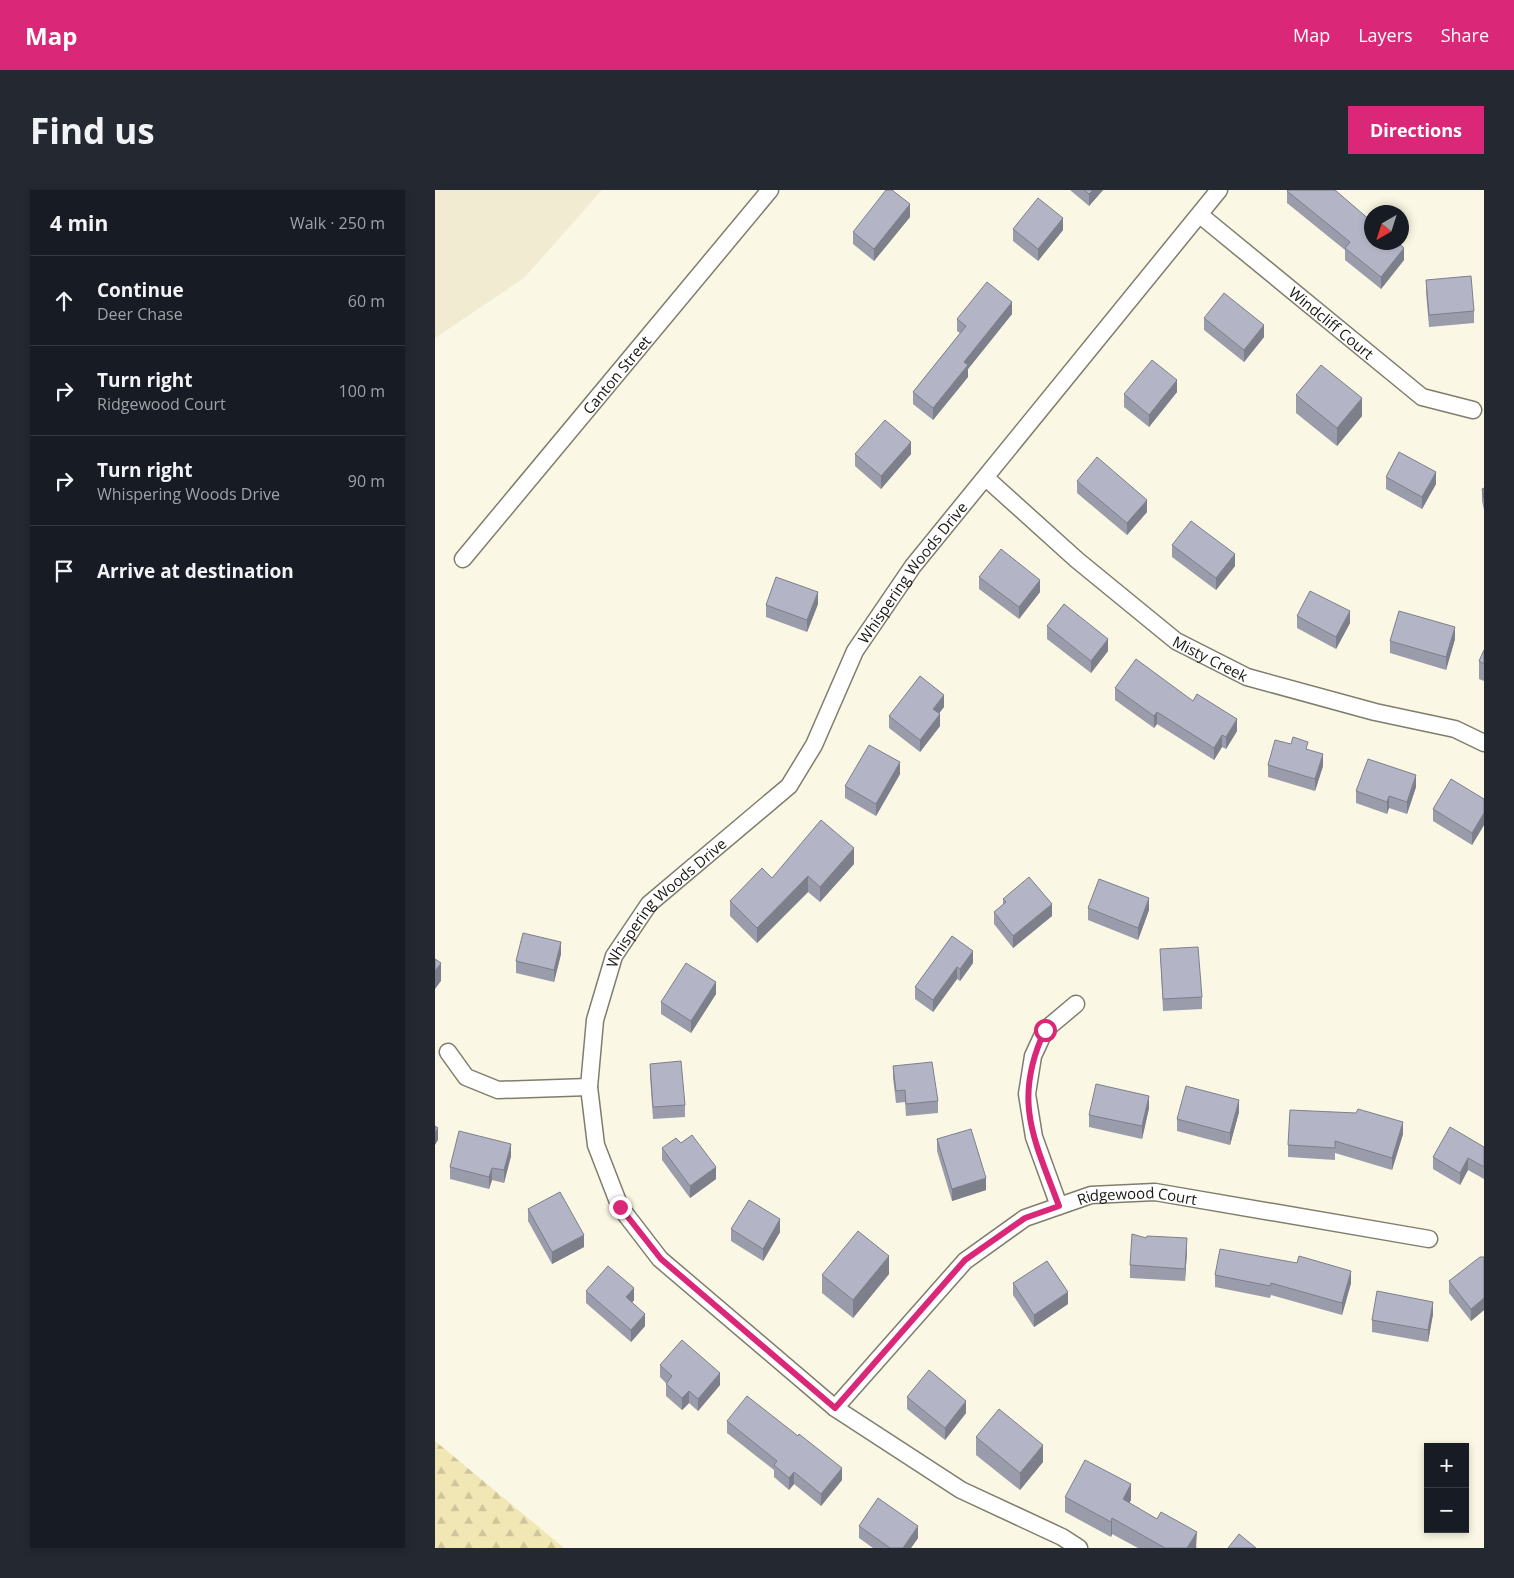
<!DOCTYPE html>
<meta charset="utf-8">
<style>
body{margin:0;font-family:"Open Sans",sans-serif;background:#242831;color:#f1f3f6}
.controls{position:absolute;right:15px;bottom:15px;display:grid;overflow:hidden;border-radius:0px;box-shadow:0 2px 8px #0003}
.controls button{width:45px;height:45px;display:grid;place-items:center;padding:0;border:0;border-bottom:1px solid #363941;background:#171b24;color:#f1f3f6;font:25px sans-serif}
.compass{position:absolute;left:929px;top:15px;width:45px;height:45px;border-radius:50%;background:#171b24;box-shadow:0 2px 8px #0003;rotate:219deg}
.stop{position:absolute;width:15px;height:15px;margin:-11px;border:4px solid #db2777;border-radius:50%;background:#fff}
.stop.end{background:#db2777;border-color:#fff;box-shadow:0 1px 5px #0008}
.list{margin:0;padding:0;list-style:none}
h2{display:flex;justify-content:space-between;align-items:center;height:65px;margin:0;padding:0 20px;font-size:21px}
h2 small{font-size:16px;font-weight:400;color:#9ea1a6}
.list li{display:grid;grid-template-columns:32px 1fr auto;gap:15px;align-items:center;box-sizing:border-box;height:90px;padding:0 20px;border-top:1px solid #363941}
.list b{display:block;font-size:19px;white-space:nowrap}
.list p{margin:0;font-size:16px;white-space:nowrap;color:#9ea1a6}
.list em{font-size:16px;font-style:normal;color:#9ea1a6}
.icon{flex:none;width:28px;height:28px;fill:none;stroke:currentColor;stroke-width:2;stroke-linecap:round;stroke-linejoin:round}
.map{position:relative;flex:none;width:1049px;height:1358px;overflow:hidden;border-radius:0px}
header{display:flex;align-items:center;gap:30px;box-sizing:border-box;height:70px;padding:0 25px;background:#db2777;color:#fff}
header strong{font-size:24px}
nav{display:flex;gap:28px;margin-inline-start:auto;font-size:18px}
.intro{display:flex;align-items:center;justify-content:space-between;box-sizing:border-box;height:120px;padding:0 30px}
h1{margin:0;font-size:35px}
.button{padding:12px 22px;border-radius:0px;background:#db2777;color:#fff;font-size:18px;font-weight:700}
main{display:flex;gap:30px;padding:0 30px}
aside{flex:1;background:#171b24;border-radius:0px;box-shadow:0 2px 8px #0003}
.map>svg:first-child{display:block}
.built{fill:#f0ebd1}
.forest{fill:url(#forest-firs)}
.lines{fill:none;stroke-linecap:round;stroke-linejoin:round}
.street-casing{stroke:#807d6c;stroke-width:19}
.street{stroke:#fff;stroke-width:16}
.wall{fill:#9a9cab}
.shaded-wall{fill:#7d7f8b}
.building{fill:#b3b5c7;stroke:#7d7f8b}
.route{stroke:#db2777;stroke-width:6}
.labels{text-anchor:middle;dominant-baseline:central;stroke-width:4.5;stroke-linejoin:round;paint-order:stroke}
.street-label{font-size:15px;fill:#181710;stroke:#fff}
</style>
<header>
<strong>Map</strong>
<nav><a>Map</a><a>Layers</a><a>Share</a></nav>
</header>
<div class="intro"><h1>Find us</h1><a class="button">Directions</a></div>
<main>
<aside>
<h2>4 min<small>Walk · 250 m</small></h2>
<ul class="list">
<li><svg class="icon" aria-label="ahead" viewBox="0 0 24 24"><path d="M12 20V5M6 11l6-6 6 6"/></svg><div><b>Continue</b><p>Deer Chase</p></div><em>60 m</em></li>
<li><svg class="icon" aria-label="right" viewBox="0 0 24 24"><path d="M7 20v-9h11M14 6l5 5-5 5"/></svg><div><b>Turn right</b><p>Ridgewood Court</p></div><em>100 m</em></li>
<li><svg class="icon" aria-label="right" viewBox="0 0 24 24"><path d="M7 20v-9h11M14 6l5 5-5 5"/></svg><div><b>Turn right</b><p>Whispering Woods Drive</p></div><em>90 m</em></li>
<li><svg class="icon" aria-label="arrive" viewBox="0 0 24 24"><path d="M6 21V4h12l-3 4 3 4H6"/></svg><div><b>Arrive at destination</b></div></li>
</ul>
</aside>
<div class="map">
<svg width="1049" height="1358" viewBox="0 0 1049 1358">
<defs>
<pattern id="forest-firs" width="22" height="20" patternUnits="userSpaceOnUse" patternTransform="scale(1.25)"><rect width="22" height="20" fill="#f1e7b5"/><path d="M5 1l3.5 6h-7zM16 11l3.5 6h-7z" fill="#cec59b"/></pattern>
</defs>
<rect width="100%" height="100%" fill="#faf7e4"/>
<!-- built -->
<path class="built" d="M 0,0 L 167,0 L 89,88 L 0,148 Z"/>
<!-- forest -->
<path class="forest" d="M 0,1251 L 129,1358 L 0,1358 Z"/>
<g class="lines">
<defs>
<g id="street">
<path id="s1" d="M 765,25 L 987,207 L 1038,220"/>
<path id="s2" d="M 551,288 L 642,370 L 741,451 L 812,487 L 940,522 L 1020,539 L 1049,553"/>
<path id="s3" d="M 28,369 L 335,0"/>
<path d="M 13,862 L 31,887 L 63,900 L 154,897"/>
<path d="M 624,1016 L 599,947 L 592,904 L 598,866 L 610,840 L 641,814"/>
<path id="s4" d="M 400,1218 L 530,1071 L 590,1028 L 656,1005 L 720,1002 L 994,1049"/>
<path id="s5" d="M 644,1358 L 627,1347 L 526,1300 L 400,1218 L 225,1069 L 185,1017 L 161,955 L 154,897 L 160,830 L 179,766 L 214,714 L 354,596 L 379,555 L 420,461 L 478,376 L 784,0"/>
</g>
</defs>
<!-- street casing -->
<use href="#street" class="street-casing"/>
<!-- street -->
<use href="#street" class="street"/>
</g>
<!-- wall -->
<g class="wall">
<path d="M 635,0 L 668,0 L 654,16 Z"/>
<path d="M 852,1 L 969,70 L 946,99 L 910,70 L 910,60 L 852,13 Z"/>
<path d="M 475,27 L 439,71 L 418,54 L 418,42 Z"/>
<path d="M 578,39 L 628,40 L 603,71 L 578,51 Z"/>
<path d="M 991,90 L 1039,121 L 1039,133 L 994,137 L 991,102 Z"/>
<path d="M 577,124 L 533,179 L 533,187 L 498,230 L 478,214 L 478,202 L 525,143 L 522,141 L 522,129 Z"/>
<path d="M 769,128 L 829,147 L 809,172 L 769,140 Z"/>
<path d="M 742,202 L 714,237 L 689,217 L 689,204 Z"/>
<path d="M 861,205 L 927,226 L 902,256 L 861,223 Z"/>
<path d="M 420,264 L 476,264 L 446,299 L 420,276 Z"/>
<path d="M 951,287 L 1001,294 L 987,319 L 951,299 Z"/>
<path d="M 642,291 L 712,322 L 692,345 L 642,303 Z"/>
<path d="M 1049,298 L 1049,320 L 1047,311 L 1047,299 Z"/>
<path d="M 737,355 L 800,376 L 781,400 L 737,367 Z"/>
<path d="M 544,387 L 605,402 L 584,429 L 544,399 Z"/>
<path d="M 383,414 L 372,442 L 331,427 L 331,415 Z"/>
<path d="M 862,426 L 915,433 L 901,459 L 862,438 Z"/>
<path d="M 612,436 L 673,461 L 656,483 L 612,449 Z"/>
<path d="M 1020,449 L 1011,480 L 955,463 L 955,451 Z"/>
<path d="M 1049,460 L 1049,491 L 1044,489 L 1044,471 Z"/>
<path d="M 680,498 L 758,511 L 802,541 L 791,559 L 787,557 L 779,570 L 722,534 L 719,538 L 680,510 Z"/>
<path d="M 509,517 L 504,523 L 505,536 L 485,562 L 454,538 L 454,526 Z"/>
<path d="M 873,560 L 888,576 L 880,601 L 833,587 L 833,575 Z"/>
<path d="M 465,584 L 441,626 L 410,608 L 410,596 Z"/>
<path d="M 981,597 L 972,624 L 954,618 L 952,624 L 921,613 L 921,601 Z"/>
<path d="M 1049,609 L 1049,635 L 1037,655 L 998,631 L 998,619 Z"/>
<path d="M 419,674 L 385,712 L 373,702 L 322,753 L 295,726 L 295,711 L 337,688 Z"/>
<path d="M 568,709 L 617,726 L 578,758 L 559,734 L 559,722 L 568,715 Z"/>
<path d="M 653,718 L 714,720 L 703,750 L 653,730 Z"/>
<path d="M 517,746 L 538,773 L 525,791 L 522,789 L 498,822 L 480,809 L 480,797 Z"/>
<path d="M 725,759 L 767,807 L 767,819 L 728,821 Z"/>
<path d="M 126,764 L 119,792 L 81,783 L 81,771 Z"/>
<path d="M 281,804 L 256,843 L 226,824 L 226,812 Z"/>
<path d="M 215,874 L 250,915 L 250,927 L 218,929 L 215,886 Z"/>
<path d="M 458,876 L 503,911 L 503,923 L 471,926 L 470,912 L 461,913 L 458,888 Z"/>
<path d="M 714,918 L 707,949 L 654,937 L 654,925 Z"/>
<path d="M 804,922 L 795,955 L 742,941 L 742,929 Z"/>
<path d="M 968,944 L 957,980 L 900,963 L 900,970 L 853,967 L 853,955 Z"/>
<path d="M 502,949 L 551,1000 L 517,1011 L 502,961 Z"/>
<path d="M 246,953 L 281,989 L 255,1008 L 227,970 L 227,958 Z"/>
<path d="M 1049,957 L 1049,989 L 1033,980 L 1025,995 L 998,979 L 998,967 Z"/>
<path d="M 76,966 L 69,993 L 57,990 L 54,999 L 15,989 L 15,977 Z"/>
<path d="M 93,1019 L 149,1057 L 117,1074 L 93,1031 Z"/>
<path d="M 296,1039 L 345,1042 L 328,1071 L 296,1051 Z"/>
<path d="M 752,1060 L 750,1091 L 695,1088 L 695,1075 Z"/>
<path d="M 1049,1067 L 1049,1120 L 1036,1131 L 1014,1103 L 1014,1091 Z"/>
<path d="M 454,1084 L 418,1128 L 387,1103 L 387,1085 Z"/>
<path d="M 780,1085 L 916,1093 L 907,1125 L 836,1105 L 835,1108 L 780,1097 Z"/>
<path d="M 578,1093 L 633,1114 L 599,1137 L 578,1105 Z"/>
<path d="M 151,1101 L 199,1110 L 197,1113 L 210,1136 L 196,1152 L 151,1113 Z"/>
<path d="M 998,1124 L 993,1152 L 937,1142 L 937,1130 Z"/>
<path d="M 225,1175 L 285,1195 L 263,1221 L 254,1213 L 247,1220 L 231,1206 L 231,1193 L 225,1187 Z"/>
<path d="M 472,1207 L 531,1223 L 510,1250 L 472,1219 Z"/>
<path d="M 292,1231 L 407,1290 L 386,1316 L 359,1294 L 354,1300 L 339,1287 L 339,1280 L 292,1243 Z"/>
<path d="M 541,1247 L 608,1272 L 585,1300 L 541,1265 Z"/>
<path d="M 630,1307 L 696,1310 L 694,1313 L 762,1357 L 761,1358 L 703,1358 L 677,1344 L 676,1347 L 630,1322 Z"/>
<path d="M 424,1336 L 483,1348 L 476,1358 L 438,1358 L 424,1348 Z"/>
</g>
<!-- shaded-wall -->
<g class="shaded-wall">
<path d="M 658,0 L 668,0 L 654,16 L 654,4 Z"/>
<path d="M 475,14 L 475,27 L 439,71 L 439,59 Z"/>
<path d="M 628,28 L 628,40 L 603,71 L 603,59 Z"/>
<path d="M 969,58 L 969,70 L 946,99 L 946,87 Z"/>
<path d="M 577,112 L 577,124 L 533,179 L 533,187 L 498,230 L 498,218 L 529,172 Z"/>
<path d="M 829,135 L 829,147 L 809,172 L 809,160 Z"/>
<path d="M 742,190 L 742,202 L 714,237 L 714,225 Z"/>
<path d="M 927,208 L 927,226 L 902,256 L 902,238 Z"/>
<path d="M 476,252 L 476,264 L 446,299 L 446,286 Z"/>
<path d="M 1001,282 L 1001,294 L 987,319 L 987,307 Z"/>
<path d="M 712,310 L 712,322 L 692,345 L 692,333 Z"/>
<path d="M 800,364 L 800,376 L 781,400 L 781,388 Z"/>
<path d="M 605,390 L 605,402 L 584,429 L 584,417 Z"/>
<path d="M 383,402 L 383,414 L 372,442 L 372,430 Z"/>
<path d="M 915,421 L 915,433 L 901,459 L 901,447 Z"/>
<path d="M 1020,437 L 1020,449 L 1011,480 L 1011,467 Z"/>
<path d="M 673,449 L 673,461 L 656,483 L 656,471 Z"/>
<path d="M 509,505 L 509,517 L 498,531 L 498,519 Z"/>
<path d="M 722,522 L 722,534 L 719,538 L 719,526 Z"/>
<path d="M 505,524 L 505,536 L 485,562 L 485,550 Z"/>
<path d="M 802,529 L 802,541 L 791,559 L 791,547 Z"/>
<path d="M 787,545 L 787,557 L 779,570 L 779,558 Z"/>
<path d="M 888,564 L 888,576 L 880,601 L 880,589 Z"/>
<path d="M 465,572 L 465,584 L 441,626 L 441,614 Z"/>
<path d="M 981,585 L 981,597 L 972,624 L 972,612 Z"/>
<path d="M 954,606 L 954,618 L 952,624 L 952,612 Z"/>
<path d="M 1049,623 L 1049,635 L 1037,655 L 1037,643 Z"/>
<path d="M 419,658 L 419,674 L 385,712 L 385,697 Z"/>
<path d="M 373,686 L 373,702 L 322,753 L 322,738 Z"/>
<path d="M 714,708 L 714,720 L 703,750 L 703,738 Z"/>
<path d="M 617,714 L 617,726 L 578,758 L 578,746 Z"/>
<path d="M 126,752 L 126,764 L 119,792 L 119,780 Z"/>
<path d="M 538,761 L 538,773 L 525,791 L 525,779 Z"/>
<path d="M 6,773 L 6,791 L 0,799 L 0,781 Z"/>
<path d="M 522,777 L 522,789 L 498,822 L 498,810 Z"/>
<path d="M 281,792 L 281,804 L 256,843 L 256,831 Z"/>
<path d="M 714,906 L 714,918 L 707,949 L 707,936 Z"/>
<path d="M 804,910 L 804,922 L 795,955 L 795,943 Z"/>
<path d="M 968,932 L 968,944 L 957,980 L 957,968 Z"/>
<path d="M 3,938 L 3,950 L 0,955 L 0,943 Z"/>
<path d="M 76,954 L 76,966 L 69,993 L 69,980 Z"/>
<path d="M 1033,968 L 1033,980 L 1025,995 L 1025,983 Z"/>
<path d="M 281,977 L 281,989 L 255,1008 L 255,996 Z"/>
<path d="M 57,978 L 57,990 L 54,999 L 54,987 Z"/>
<path d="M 551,988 L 551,1000 L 517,1011 L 517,999 Z"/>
<path d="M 345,1029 L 345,1042 L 328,1071 L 328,1059 Z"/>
<path d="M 149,1045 L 149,1057 L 117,1074 L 117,1062 Z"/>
<path d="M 752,1048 L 752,1060 L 750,1091 L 750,1079 Z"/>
<path d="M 454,1066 L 454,1084 L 418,1128 L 418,1110 Z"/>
<path d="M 916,1081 L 916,1093 L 907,1125 L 907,1113 Z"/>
<path d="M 199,1098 L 199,1110 L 191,1119 L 191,1107 Z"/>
<path d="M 633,1102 L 633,1114 L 599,1137 L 599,1125 Z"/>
<path d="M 1049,1108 L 1049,1120 L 1036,1131 L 1036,1119 Z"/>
<path d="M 998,1112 L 998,1124 L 993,1152 L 993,1140 Z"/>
<path d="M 210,1124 L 210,1136 L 196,1152 L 196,1140 Z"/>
<path d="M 285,1183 L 285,1195 L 263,1221 L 263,1209 Z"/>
<path d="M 254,1201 L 254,1213 L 247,1220 L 247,1208 Z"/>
<path d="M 531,1211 L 531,1223 L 510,1250 L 510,1238 Z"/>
<path d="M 608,1255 L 608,1272 L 585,1300 L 585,1283 Z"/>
<path d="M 407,1278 L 407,1290 L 386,1316 L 386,1304 Z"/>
<path d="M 359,1282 L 359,1294 L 354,1300 L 354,1288 Z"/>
<path d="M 696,1294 L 696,1310 L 688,1325 L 688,1309 Z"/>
<path d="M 677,1328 L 677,1344 L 676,1347 L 676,1332 Z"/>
<path d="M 483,1336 L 483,1348 L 476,1358 L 468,1358 Z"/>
<path d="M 762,1342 L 761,1358 L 752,1358 Z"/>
</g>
<!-- building -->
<g class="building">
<path d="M 451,0 L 457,0 L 475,14 L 439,59 L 418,42 Z"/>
<path d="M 649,0 L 658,0 L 654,4 Z"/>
<path d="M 853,0 L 900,0 L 936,31 L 936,52 L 962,52 L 969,58 L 946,87 L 910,58 L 915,52 L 852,1 Z"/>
<path d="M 603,8 L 628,28 L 603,59 L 578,39 Z"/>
<path d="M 1036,86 L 1039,121 L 994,125 L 991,90 Z"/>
<path d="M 552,92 L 577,112 L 529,172 L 533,175 L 498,218 L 478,202 L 531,136 L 522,129 Z"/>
<path d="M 789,103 L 829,135 L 809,160 L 769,128 Z"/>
<path d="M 717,170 L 742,190 L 714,225 L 689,204 Z"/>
<path d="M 886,175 L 927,208 L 902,238 L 861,205 Z"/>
<path d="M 450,230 L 476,252 L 446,286 L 420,264 Z"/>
<path d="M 964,262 L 1001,282 L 987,307 L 951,287 Z"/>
<path d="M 662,267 L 712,310 L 692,333 L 642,291 Z"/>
<path d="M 1049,298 L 1049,308 L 1047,299 Z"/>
<path d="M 756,331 L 800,364 L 781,388 L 737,355 Z"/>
<path d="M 566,359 L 605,390 L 584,417 L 544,387 Z"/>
<path d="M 341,387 L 383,402 L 372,430 L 331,415 Z"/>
<path d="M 875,401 L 915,421 L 901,447 L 862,426 Z"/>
<path d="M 629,414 L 673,449 L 656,471 L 612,436 Z"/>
<path d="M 964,421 L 1020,437 L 1011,467 L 955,451 Z"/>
<path d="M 1049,460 L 1049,474 L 1044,471 Z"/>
<path d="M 701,469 L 758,511 L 762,504 L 802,529 L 791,547 L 787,545 L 779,558 L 722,522 L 719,526 L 680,498 Z"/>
<path d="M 485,486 L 509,505 L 498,519 L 505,524 L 485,550 L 454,526 Z"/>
<path d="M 858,547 L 873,552 L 871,559 L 888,564 L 880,589 L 833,575 L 840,550 L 856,554 Z"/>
<path d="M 434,555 L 465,572 L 441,614 L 410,596 Z"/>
<path d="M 933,569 L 981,585 L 972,612 L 954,606 L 952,612 L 921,601 Z"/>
<path d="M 1016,589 L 1049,609 L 1049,623 L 1037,643 L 998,619 Z"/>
<path d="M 386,630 L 419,658 L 385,697 L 373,686 L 322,738 L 295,711 L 327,678 L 337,688 Z"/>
<path d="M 594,687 L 617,714 L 578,746 L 559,722 L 571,712 L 568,709 Z"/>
<path d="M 664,689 L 714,708 L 703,738 L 653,718 Z"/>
<path d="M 88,743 L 126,752 L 119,780 L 81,771 Z"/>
<path d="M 517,746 L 538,761 L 525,779 L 522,777 L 498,810 L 480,797 Z"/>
<path d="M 763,757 L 767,807 L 728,809 L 725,759 Z"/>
<path d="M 0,769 L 6,773 L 0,781 Z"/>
<path d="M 251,773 L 281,792 L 256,831 L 226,812 Z"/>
<path d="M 246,871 L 250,915 L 218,917 L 215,874 Z"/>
<path d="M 497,872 L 503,911 L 471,914 L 470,900 L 461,901 L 458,876 Z"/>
<path d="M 661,894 L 714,906 L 707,936 L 654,925 Z"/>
<path d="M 751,896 L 804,910 L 795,943 L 742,929 Z"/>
<path d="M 923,919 L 968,932 L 957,968 L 900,951 L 900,958 L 853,955 L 855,920 L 921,923 Z"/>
<path d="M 0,936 L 3,938 L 0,943 Z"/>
<path d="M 1015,937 L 1049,957 L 1049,977 L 1033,968 L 1025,983 L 998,967 Z"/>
<path d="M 536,939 L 551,988 L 517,999 L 502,949 Z"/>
<path d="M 24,941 L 76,954 L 69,980 L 57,978 L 54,987 L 15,977 Z"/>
<path d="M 257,945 L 281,977 L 255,996 L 227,958 L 241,948 L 246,953 Z"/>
<path d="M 125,1002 L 149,1045 L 117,1062 L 93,1019 Z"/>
<path d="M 314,1010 L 345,1029 L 328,1059 L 296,1039 Z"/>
<path d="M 423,1041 L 454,1066 L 418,1110 L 387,1085 Z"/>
<path d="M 697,1044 L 711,1048 L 712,1046 L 752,1048 L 750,1079 L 695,1075 Z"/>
<path d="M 785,1059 L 862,1073 L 864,1066 L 916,1081 L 907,1113 L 836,1093 L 835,1096 L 780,1085 Z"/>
<path d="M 1045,1067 L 1049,1067 L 1049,1108 L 1036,1119 L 1014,1091 Z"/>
<path d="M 612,1071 L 633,1102 L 599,1125 L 578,1093 Z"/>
<path d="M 173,1076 L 199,1098 L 191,1107 L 210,1124 L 196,1140 L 151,1101 Z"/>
<path d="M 942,1101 L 998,1112 L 993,1140 L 937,1130 Z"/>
<path d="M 247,1150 L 285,1183 L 263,1209 L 254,1201 L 247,1208 L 231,1194 L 237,1186 L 225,1175 Z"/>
<path d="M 494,1180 L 531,1211 L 510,1238 L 472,1207 Z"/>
<path d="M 312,1206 L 363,1246 L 364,1244 L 407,1278 L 386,1304 L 359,1282 L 354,1288 L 339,1275 L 342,1271 L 292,1231 Z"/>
<path d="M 564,1219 L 608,1255 L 585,1283 L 541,1247 Z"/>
<path d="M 650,1270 L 696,1294 L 688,1309 L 722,1329 L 726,1322 L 762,1342 L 752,1358 L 730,1358 L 677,1328 L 676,1332 L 630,1307 Z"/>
<path d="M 443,1308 L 483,1336 L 468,1358 L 455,1358 L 424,1336 Z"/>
<path d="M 804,1344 L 821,1358 L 793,1358 Z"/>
</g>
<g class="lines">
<!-- route -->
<path class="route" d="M 185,1017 L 226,1069 L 400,1218 L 530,1070 L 590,1028 L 624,1016 C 599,949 577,910 610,840"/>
</g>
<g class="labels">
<!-- street labels -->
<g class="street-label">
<text stroke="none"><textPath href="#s1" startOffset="170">Windcliff Court</textPath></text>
<text stroke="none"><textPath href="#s3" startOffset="240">Canton Street</textPath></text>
<text stroke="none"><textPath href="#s5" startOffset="1330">Whispering Woods Drive</textPath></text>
<text stroke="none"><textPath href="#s2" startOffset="289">Misty Creek</textPath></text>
<text stroke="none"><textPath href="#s5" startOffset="911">Whispering Woods Drive</textPath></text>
<text stroke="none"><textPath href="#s4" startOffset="386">Ridgewood Court</textPath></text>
</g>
</g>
</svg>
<div class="controls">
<button>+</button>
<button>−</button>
</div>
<svg class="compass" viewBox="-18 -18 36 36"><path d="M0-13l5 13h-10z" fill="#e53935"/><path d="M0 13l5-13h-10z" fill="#9ea1a6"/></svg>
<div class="stop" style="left:610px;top:840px"></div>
<div class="stop end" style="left:185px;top:1017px"></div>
</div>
</main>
